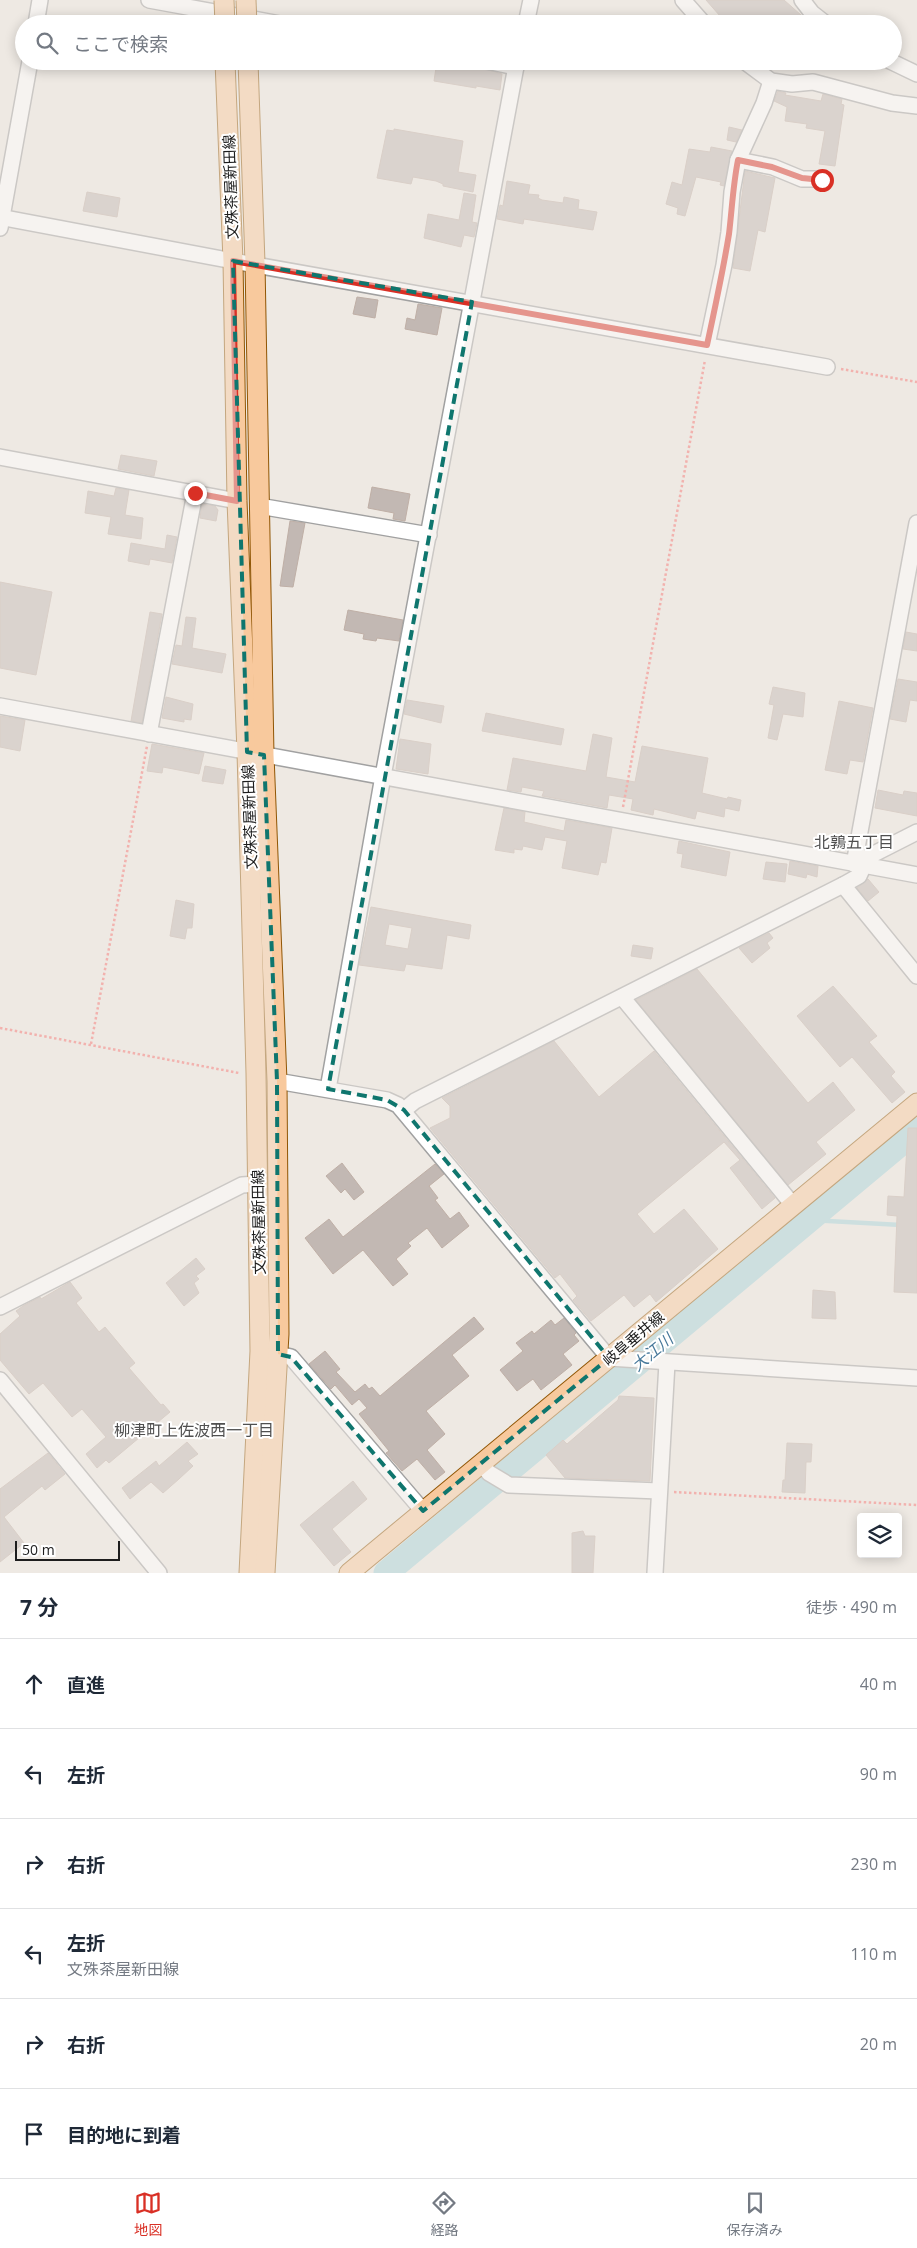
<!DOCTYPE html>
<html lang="ja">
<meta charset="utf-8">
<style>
body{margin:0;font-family:"Open Sans","Noto Sans JP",sans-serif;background:#f6f6f7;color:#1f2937}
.controls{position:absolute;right:15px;bottom:15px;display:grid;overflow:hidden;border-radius:5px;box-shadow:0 2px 12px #0003}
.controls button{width:45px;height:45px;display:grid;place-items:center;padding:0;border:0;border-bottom:1px solid #e0e1e3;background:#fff;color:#1f2937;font:25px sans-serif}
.scale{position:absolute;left:15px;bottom:12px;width:105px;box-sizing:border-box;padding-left:5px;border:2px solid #1d1d1d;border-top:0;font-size:14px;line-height:18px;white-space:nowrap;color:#1d1d1d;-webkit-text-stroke:4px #fff;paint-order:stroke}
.stop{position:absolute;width:15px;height:15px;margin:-11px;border:4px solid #d93025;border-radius:50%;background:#fff}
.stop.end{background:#d93025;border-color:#fff;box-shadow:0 1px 5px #0008}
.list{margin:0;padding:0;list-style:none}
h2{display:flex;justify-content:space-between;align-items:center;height:65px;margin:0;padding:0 20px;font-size:21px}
h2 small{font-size:16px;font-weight:400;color:#747a83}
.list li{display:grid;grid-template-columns:32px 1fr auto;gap:15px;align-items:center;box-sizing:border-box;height:90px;padding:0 20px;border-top:1px solid #e0e1e3}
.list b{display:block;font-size:19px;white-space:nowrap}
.list p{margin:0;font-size:16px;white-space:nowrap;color:#747a83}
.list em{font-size:16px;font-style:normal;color:#747a83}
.icon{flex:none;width:28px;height:28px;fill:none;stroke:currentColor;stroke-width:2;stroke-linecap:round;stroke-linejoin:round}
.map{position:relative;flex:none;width:917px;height:1573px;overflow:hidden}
.search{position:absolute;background:#fff;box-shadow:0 2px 12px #0003;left:15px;right:15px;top:15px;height:55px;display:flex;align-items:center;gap:12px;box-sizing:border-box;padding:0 18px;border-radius:28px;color:#747a83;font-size:19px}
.sheet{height:605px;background:#fff}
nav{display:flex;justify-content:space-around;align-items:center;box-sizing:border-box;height:70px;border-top:1px solid #e0e1e3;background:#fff;font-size:14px;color:#747a83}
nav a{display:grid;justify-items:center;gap:2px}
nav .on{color:#d93025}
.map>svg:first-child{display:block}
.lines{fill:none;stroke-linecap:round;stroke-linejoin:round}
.stream{stroke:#a4d3da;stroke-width:4.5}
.river{stroke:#a4d3da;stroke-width:25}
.building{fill:#c2b8b3;stroke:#bfafa6;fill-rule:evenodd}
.minor-casing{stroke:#a1a1a1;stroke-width:18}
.major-casing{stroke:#905605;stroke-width:21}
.path{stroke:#f56f6d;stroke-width:2.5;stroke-dasharray:2.5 2.5;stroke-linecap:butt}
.minor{stroke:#fff;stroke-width:15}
.major{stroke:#f8c99d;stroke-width:19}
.major-bridge-casing{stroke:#905605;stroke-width:21;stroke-linecap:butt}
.major-bridge{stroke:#f8c99d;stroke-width:19}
.route{stroke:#d93025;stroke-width:6}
.marked{fill:none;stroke:#0f766e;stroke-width:4;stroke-dasharray:10 6;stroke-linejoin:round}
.labels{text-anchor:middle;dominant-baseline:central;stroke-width:4;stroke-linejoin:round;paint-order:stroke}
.street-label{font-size:15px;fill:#1d1d1d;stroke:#fff}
.neighbourhood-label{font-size:16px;fill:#505050;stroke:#fff}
.water-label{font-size:16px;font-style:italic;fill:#47789a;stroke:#fff}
</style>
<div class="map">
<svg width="917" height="1573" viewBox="0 0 917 1573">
<rect width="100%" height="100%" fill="#eee9e3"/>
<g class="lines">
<!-- stream -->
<path class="stream" d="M 810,1220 L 901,1225"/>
<!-- river -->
<path class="river" d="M 386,1573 L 917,1130"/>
</g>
<!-- building -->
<g class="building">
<path d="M 706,0 L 784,0 L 801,15 L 792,24 L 727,24 Z"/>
<path d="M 437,61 L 472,61 L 472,65 L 502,74 L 500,90 L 476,86 L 476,88 L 434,81 Z"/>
<path d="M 778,91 L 786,93 L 785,95 L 821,101 L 823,94 L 842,99 L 841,104 L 844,105 L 835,166 L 819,164 L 825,131 L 806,128 L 807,124 L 785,121 L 787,107 L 774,101 Z"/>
<path d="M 729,127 L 742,130 L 736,142 L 727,140 Z"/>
<path d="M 394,129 L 463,141 L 458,172 L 476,175 L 473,192 L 443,186 L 443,184 L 436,181 L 413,177 L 411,184 L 377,178 L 387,130 L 394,131 Z"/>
<path d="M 711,147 L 732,151 L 724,186 L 720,185 L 721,182 L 696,177 L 685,216 L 677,214 L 678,208 L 666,204 L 672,182 L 682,185 L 689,149 L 710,152 Z"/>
<path d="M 745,171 L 775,178 L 765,232 L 758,230 L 750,271 L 733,268 Z"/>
<path d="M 507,181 L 530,185 L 528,194 L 539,195 L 538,198 L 542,200 L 563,203 L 564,197 L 579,200 L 578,209 L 597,212 L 593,230 L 524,219 L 523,224 L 497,219 L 500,205 L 503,206 Z"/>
<path d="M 87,192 L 120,198 L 117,217 L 83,211 Z"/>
<path d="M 464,193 L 476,195 L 472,222 L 477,223 L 474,237 L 464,235 L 461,247 L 424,238 L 428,214 L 459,220 Z"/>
<path d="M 357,297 L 378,300 L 375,318 L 353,314 Z"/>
<path d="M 418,304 L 442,308 L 437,335 L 405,329 L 407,318 L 415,320 Z"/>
<path d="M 121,455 L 157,461 L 154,476 L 118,469 Z"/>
<path d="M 372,487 L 410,494 L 405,521 L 393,519 L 394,513 L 368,508 Z"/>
<path d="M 116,488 L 129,490 L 125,515 L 143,518 L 141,539 L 108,534 L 111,517 L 85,513 L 88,491 L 114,496 Z"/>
<path d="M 202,504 L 215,506 L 218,510 L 216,521 L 200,518 Z"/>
<path d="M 290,521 L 305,523 L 293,587 L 280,586 Z"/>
<path d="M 167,535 L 177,537 L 172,563 L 150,559 L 149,565 L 128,561 L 131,543 L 165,549 Z"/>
<path d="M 0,582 L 52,592 L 36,675 L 0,668 Z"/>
<path d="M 348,610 L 403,620 L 399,641 L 377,638 L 376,641 L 363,639 L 364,634 L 344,630 Z"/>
<path d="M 150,612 L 162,614 L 142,723 L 131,721 Z"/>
<path d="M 186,617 L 196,618 L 192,648 L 226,654 L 222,673 L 172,664 L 176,645 L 182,646 Z"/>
<path d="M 906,632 L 917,634 L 917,651 L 903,649 Z"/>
<path d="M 898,679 L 917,682 L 917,701 L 910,700 L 906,722 L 890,719 Z"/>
<path d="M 773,687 L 805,693 L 803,717 L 783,714 L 777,740 L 768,738 L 774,705 L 769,704 Z"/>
<path d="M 166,697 L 193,704 L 191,720 L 184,719 L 184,722 L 162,718 Z"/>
<path d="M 407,700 L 444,706 L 441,723 L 404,714 Z"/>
<path d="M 839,701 L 873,708 L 863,762 L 850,760 L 847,774 L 825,770 Z"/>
<path d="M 486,713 L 564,729 L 561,745 L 482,731 Z"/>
<path d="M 0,716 L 25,720 L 20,751 L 0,747 Z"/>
<path d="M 593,734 L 612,738 L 606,777 L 635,782 L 642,746 L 708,758 L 702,793 L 727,799 L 728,797 L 741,800 L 739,811 L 725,808 L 724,817 L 697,811 L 695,819 L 654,809 L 653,815 L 631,810 L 633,799 L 609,795 L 607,808 L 542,796 L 544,791 L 522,787 L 521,792 L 507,790 L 513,758 L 586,771 Z"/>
<path d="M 400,739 L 431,744 L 428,774 L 396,769 Z"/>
<path d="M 152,744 L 204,753 L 199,774 L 163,767 L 162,773 L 147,771 Z"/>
<path d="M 205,766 L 226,770 L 223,784 L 202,781 Z"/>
<path d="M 878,790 L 903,795 L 904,791 L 917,793 L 917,816 L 875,808 Z"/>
<path d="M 504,808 L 525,812 L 524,822 L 564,831 L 566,820 L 612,828 L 606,863 L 601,862 L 598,875 L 562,868 L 567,841 L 545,837 L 542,850 L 523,846 L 522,850 L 514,849 L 514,853 L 495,850 Z"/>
<path d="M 679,841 L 730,852 L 726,876 L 681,867 L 683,854 L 677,853 Z"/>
<path d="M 790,861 L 818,866 L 817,877 L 807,874 L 806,878 L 788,874 Z"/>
<path d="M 766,862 L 787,864 L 785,882 L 763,879 Z"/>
<path d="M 868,879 L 879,892 L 868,901 L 857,888 Z"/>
<path d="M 176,900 L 194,904 L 192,928 L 187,928 L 185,939 L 170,936 Z"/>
<path d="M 371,907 L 471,925 L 469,939 L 447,935 L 442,969 L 406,964 L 404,971 L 359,965 ZM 389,924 L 412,928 L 408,949 L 385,945 Z"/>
<path d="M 769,933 L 773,938 L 767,943 L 770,948 L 752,963 L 739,948 Z"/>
<path d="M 633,945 L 653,948 L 651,959 L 631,956 Z"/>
<path d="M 697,969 L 808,1103 L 833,1082 L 855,1110 L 816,1142 L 826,1154 L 788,1185 L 636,1000 Z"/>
<path d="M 833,986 L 877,1036 L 869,1042 L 895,1072 L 891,1076 L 905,1092 L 892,1103 L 852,1057 L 840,1067 L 797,1016 Z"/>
<path d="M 554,1041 L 599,1097 L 654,1051 L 775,1198 L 762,1209 L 730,1168 L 740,1160 L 724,1142 L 637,1214 L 654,1234 L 684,1209 L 718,1249 L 656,1302 L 650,1294 L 634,1307 L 624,1295 L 591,1321 L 573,1300 L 577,1296 L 560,1274 L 555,1278 L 430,1128 L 450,1118 L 450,1106 L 442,1098 Z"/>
<path d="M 908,1128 L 917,1128 L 917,1293 L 894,1292 L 897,1216 L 887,1215 L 888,1196 L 904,1197 Z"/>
<path d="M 342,1163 L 364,1192 L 354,1200 L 345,1189 L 341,1193 L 326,1176 Z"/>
<path d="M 435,1164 L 444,1174 L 429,1186 L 438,1198 L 435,1200 L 450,1219 L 459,1212 L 469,1226 L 442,1248 L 427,1228 L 408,1243 L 411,1246 L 396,1259 L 408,1274 L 393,1286 L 363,1250 L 333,1274 L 305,1238 L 329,1219 L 343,1237 Z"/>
<path d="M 196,1258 L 205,1269 L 196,1276 L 199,1279 L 194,1283 L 199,1293 L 184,1306 L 166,1283 Z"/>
<path d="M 70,1282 L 82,1298 L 76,1303 L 99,1332 L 105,1327 L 135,1363 L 129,1368 L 161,1405 L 163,1404 L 170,1412 L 109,1463 L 106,1460 L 97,1468 L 86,1454 L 106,1437 L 82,1409 L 72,1417 L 43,1383 L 29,1394 L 0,1360 L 0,1334 L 20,1316 L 16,1311 L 23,1306 L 40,1297 L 41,1299 Z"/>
<path d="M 813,1290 L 835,1292 L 836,1319 L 812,1318 Z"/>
<path d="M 474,1317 L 484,1329 L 452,1355 L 469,1376 L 426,1411 L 445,1434 L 427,1450 L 445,1472 L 435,1480 L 417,1459 L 402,1471 L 386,1453 L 389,1451 L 359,1414 L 367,1408 L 359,1399 L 352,1405 L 335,1385 L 331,1389 L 309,1364 L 325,1351 L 340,1369 L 336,1372 L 355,1392 L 365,1384 L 369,1389 L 372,1387 L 380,1396 Z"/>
<path d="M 564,1318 L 576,1333 L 574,1335 L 579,1341 L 563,1354 L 572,1365 L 541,1390 L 533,1379 L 517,1391 L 500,1370 L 523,1351 L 516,1343 L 532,1331 L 534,1334 L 551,1320 L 555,1325 Z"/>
<path d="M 619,1396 L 654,1398 L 650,1481 L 565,1478 L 546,1455 L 563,1440 L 567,1444 L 618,1400 Z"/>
<path d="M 187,1442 L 198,1454 L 188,1461 L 193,1466 L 179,1479 L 163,1493 L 151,1482 L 130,1499 L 122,1488 L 156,1461 L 159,1466 Z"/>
<path d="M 787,1443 L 812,1444 L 811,1462 L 806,1462 L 805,1493 L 782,1492 L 783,1480 L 785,1480 Z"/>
<path d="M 48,1453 L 65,1474 L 45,1490 L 42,1486 L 4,1517 L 24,1543 L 0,1562 L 0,1489 Z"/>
<path d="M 353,1481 L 367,1499 L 332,1529 L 351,1552 L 334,1566 L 300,1525 Z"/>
<path d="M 583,1531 L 585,1536 L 595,1536 L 593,1573 L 572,1573 L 572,1533 Z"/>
</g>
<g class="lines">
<defs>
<g id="minor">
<path d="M 149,0 L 280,24"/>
<path d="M 683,0 L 704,24"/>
<path d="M 802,0 L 812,13 L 826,24"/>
<path d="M 36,24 L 40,0"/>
<path d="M 526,24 L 531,0"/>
<path d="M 486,61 L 516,67"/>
<path d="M 744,61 L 771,81 L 792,84 L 813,82 L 892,103 L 917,106"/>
<path d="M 890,61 L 917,74"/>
<path d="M 738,160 L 773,167 L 802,179 L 823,179"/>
<path d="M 0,217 L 233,261 L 827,367"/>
<path d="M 0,228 L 30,61"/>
<path d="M 707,345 L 724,265 L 729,232 L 732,192 L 738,160 L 764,103 L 771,81"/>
<path d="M 0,457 L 237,501"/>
<path d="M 259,506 L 429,535"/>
<path d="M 0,706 L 917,875"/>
<path d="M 149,734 L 195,493"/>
<path d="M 854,864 L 917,523"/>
<path d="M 854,864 L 917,832"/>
<path d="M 843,885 L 917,976"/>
<path d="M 622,997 L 793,1205"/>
<path d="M 277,1081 L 387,1100 L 398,1105 L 609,1358 L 917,1378"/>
<path d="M 328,1089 L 383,776 L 517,61"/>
<path d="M 404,1110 L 415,1101 L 843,885 L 859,876 L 864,865"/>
<path d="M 0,1307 L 242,1185 L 258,1184"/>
<path d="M 278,1354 L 291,1357 L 423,1511"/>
<path d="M 0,1380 L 159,1573"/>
<path d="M 481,1463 L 489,1473 L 509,1485 L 659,1491"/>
<path d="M 655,1573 L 667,1363"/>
</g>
<g id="major">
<path d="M 225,61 L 233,261 L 237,501 L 247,752 L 256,1073 L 260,1351 L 249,1573"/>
<path d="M 248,61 L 255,263 L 264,755 L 277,1081 L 279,1334 L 265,1573"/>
<path d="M 349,1573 L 917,1103"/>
</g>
</defs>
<!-- minor casing -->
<use href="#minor" class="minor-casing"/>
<!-- major casing -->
<use href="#major" class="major-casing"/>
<!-- path -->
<g class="path">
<path d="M 841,369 L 917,382"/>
<path d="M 623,807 L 705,360"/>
<path d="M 0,1028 L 239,1073"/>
<path d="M 91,1044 L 147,746"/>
<path d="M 674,1492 L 917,1505"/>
</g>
<!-- minor -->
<use href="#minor" class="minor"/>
<!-- major -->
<use href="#major" class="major"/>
<defs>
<g id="major-bridge">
<path d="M 224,0 L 225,24"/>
<path d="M 246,0 L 247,24"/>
</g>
</defs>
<!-- major-bridge casing -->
<use href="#major-bridge" class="major-bridge-casing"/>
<!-- major-bridge -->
<use href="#major-bridge" class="major-bridge"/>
</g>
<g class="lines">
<!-- route -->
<path class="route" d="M 195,493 L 237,501 L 233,261 L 707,345 C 715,308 723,271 729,234 C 732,209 733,185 738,160 L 772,167 L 802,178 L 822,180"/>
</g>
<!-- marked area -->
<path d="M0 0H917V1573H0ZM 233,261 L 472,302 L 328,1089 L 387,1100 L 404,1110 L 609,1358 L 423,1511 L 291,1357 L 278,1354 L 277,1081 L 264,755 L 247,752 Z" fill="#eee9e3" fill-opacity=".55" fill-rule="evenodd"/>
<path class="marked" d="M 233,261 L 472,302 L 328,1089 L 387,1100 L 404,1110 L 609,1358 L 423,1511 L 291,1357 L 278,1354 L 277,1081 L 264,755 L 247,752 Z"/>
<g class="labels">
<!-- street labels -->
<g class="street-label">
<text transform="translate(230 187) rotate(-92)">文殊茶屋新田線</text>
<text transform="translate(249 817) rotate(-92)">文殊茶屋新田線</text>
<text transform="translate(258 1222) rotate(-91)">文殊茶屋新田線</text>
<text transform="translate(633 1338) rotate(-40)">岐阜垂井線</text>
</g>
<!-- neighbourhood labels -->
<g class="neighbourhood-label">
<text x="854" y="842">北鶉五丁目</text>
<text x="194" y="1430">柳津町上佐波西一丁目</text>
</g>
<!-- water labels -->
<g class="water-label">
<text transform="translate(652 1352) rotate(-40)">大江川</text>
</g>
</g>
</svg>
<div class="controls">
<button><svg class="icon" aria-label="layers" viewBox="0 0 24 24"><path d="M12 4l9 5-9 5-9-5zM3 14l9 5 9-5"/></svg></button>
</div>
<div class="scale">50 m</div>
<div class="stop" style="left:822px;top:180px"></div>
<div class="stop end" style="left:195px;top:493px"></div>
<div class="search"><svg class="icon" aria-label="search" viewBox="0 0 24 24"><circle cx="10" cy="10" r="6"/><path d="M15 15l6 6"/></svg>ここで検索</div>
</div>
<section class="sheet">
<h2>7 分<small>徒歩 · 490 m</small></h2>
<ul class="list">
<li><svg class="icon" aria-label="ahead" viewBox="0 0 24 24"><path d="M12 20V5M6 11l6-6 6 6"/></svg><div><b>直進</b></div><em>40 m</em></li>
<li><svg class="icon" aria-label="left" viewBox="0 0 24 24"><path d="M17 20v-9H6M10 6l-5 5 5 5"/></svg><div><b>左折</b></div><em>90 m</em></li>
<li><svg class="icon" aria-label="right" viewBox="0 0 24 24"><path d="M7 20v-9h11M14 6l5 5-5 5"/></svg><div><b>右折</b></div><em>230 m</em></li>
<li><svg class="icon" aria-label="left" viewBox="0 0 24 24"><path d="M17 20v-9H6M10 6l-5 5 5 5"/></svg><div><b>左折</b><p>文殊茶屋新田線</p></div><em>110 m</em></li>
<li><svg class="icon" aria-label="right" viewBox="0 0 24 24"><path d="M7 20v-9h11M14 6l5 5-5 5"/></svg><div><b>右折</b></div><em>20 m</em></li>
<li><svg class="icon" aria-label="arrive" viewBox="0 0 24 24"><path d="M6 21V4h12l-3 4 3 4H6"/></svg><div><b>目的地に到着</b></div></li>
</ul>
</section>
<nav>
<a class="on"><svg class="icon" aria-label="map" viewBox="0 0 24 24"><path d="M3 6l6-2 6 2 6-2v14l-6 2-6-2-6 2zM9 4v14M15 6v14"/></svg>地図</a>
<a><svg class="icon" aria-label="directions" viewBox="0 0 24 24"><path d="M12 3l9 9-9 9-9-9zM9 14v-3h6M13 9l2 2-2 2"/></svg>経路</a>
<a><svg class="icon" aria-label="saved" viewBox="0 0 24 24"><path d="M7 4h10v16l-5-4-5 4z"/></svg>保存済み</a>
</nav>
